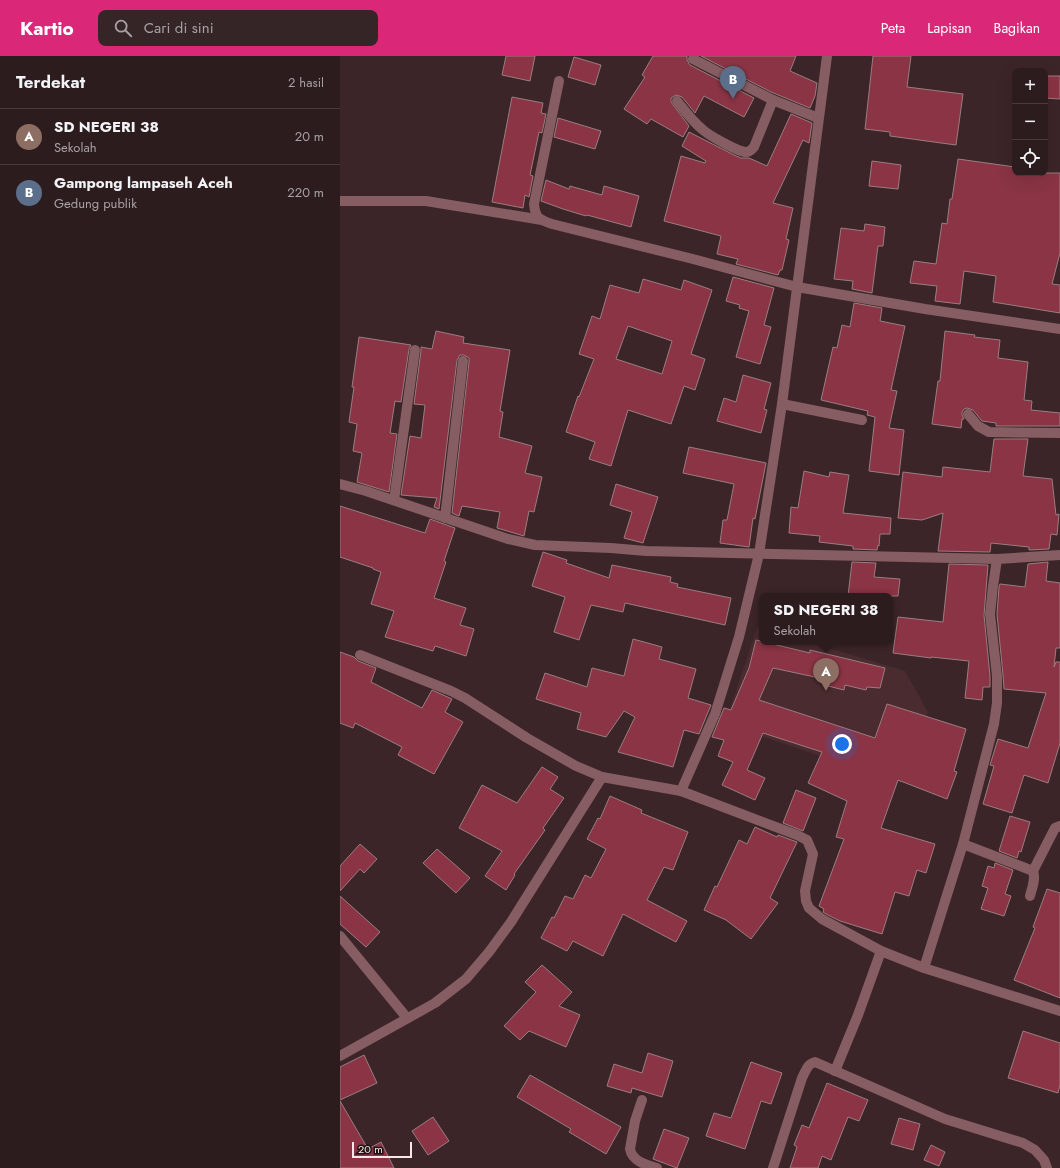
<!DOCTYPE html>
<html lang="id">
<meta charset="utf-8">
<style>
body{margin:0;font-family:Jost,sans-serif;background:#352527;color:#f1f3f6}
.controls{position:absolute;right:12px;top:12px;display:grid;overflow:hidden;border-radius:8px;box-shadow:0 4px 16px #0002}
.controls button{width:36px;height:36px;display:grid;place-items:center;padding:0;border:0;border-bottom:1px solid #483a3c;background:#2d1c1e;color:#f1f3f6;font:20px sans-serif}
.scale{position:absolute;left:12px;bottom:10px;width:60px;box-sizing:border-box;padding-left:4px;border:2px solid #f7e7e8;border-top:0;font-size:11px;line-height:14px;white-space:nowrap;color:#f7e7e8;-webkit-text-stroke:3px #1c1113;paint-order:stroke}
.you{position:absolute;left:502px;top:688px;width:14px;height:14px;margin:-10px;border:3px solid #fff;border-radius:50%;background:#1a73e8;box-shadow:0 0 0 6px #1a73e833}
.badge{display:grid;place-items:center;width:26px;height:26px;border-radius:50%;background:#db2777;color:#fff;font-size:13px;font-weight:700}
.pin{position:absolute;translate:-50% -33px;filter:drop-shadow(0 1px 2px #0008)}
.pin::after{content:'';position:absolute;top:21px;width:14px;height:12px;background:inherit;clip-path:polygon(0 0,100% 0,50% 100%)}
.popup{position:absolute;left:419px;top:537px;width:134px;height:52px;box-sizing:border-box;display:grid;place-content:center;border-radius:8px;background:#2d1c1e;filter:drop-shadow(0 1px 3px #0005);font-size:13px;white-space:nowrap;color:#a7a1a4}
.popup b{font-size:15px;color:#f1f3f6}
.popup::after{content:'';position:absolute;left:50%;top:100%;margin-left:-8px;border:8px solid transparent;border-top-color:#2d1c1e}
.list{margin:0;padding:0;list-style:none}
h2{display:flex;justify-content:space-between;align-items:center;height:52px;margin:0;padding:0 16px;font-size:17px}
h2 small{font-size:13px;font-weight:400;color:#a7a1a4}
.list li{display:grid;grid-template-columns:26px 1fr auto;gap:12px;align-items:center;box-sizing:border-box;height:56px;padding:0 16px;border-top:1px solid #483a3c}
.list b{display:block;font-size:15px;white-space:nowrap}
.list p{margin:0;font-size:13px;white-space:nowrap;color:#a7a1a4}
.list em{font-size:13px;font-style:normal;color:#a7a1a4}
.icon{flex:none;width:22px;height:22px;fill:none;stroke:currentColor;stroke-width:2;stroke-linecap:round;stroke-linejoin:round}
.map{position:relative;flex:none;width:720px;height:1112px;overflow:hidden}
header{display:flex;align-items:center;gap:24px;box-sizing:border-box;height:56px;padding:0 20px;background:#db2777;color:#fff}
header strong{font-size:19px}
nav{display:flex;gap:22px;margin-inline-start:auto;font-size:14px}
.search{width:280px;height:36px;background:#352527;display:flex;align-items:center;gap:10px;box-sizing:border-box;padding:0 14px;border-radius:8px;color:#a7a1a4;font-size:15px}
main{display:flex}
aside{flex:1;background:#2d1c1e}
.map>svg:first-child{display:block}
.built{fill:#4a2b30}
.building{fill:#8a3445;stroke:#9a7d80;fill-rule:evenodd}
.lines{fill:none;stroke-linecap:round;stroke-linejoin:round}
.service{stroke:#865d62;stroke-width:10}
.minor{stroke:#865d62;stroke-width:10}
</style>
<header>
<strong>Kartio</strong>
<div class="search"><svg class="icon" aria-label="search" viewBox="0 0 24 24"><circle cx="10" cy="10" r="6"/><path d="M15 15l6 6"/></svg>Cari di sini</div>
<nav><a>Peta</a><a>Lapisan</a><a>Bagikan</a></nav>
</header>
<main>
<aside>
<h2>Terdekat<small>2 hasil</small></h2>
<ul class="list">
<li><span class="badge" style="background:#8d6e63">A</span><div><b>SD NEGERI 38</b><p>Sekolah</p></div><em>20 m</em></li>
<li><span class="badge" style="background:#5c6f8a">B</span><div><b>Gampong lampaseh Aceh</b><p>Gedung publik</p></div><em>220 m</em></li>
</ul>
</aside>
<div class="map">
<svg width="720" height="1112" viewBox="0 0 720 1112">
<rect width="100%" height="100%" fill="#3c2528"/>
<!-- built -->
<path class="built" d="M 417,572 L 422,573 L 422,586 L 469,586 L 565,615 L 588,656 L 561,727 L 385,668 Z"/>
<!-- building -->
<g class="building">
<path d="M 166,0 L 195,0 L 190,25 L 162,19 Z"/>
<path d="M 313,0 L 347,0 L 347,4 L 350,9 L 414,42 L 404,61 L 364,40 L 355,57 L 342,41 L 336,39 L 331,42 L 331,46 L 349,70 L 343,81 L 311,63 L 307,68 L 284,53 L 305,21 L 302,19 Z"/>
<path d="M 361,0 L 456,0 L 450,15 L 477,27 L 475,40 L 470,52 L 431,36 Z"/>
<path d="M 533,0 L 571,0 L 567,31 L 623,38 L 616,89 L 550,80 L 550,76 L 525,73 Z"/>
<path d="M 234,1 L 261,9 L 255,29 L 228,21 Z"/>
<path d="M 705,20 L 720,20 L 720,43 L 705,42 Z"/>
<path d="M 172,41 L 203,47 L 201,57 L 206,58 L 202,77 L 199,76 L 190,119 L 193,120 L 189,141 L 185,139 L 183,152 L 152,146 Z"/>
<path d="M 451,58 L 472,67 L 469,87 L 463,84 L 433,147 L 453,152 L 446,183 L 449,184 L 442,214 L 440,214 L 438,219 L 396,208 L 398,203 L 377,198 L 381,180 L 324,165 L 341,100 L 365,107 L 366,105 L 342,90 L 349,76 L 394,99 L 401,102 L 409,102 L 427,110 Z"/>
<path d="M 218,62 L 261,75 L 255,93 L 214,81 Z"/>
<path d="M 618,103 L 675,111 L 675,117 L 720,117 L 720,197 L 712,228 L 720,229 L 720,257 L 653,246 L 656,220 L 624,215 L 620,248 L 595,245 L 597,230 L 570,227 L 574,205 L 596,208 L 602,167 L 607,168 L 610,143 L 612,143 Z"/>
<path d="M 532,105 L 561,109 L 558,133 L 529,130 Z"/>
<path d="M 206,124 L 229,133 L 230,130 L 262,139 L 264,130 L 299,140 L 291,171 L 247,159 L 246,160 L 223,153 L 201,145 Z"/>
<path d="M 525,168 L 545,171 L 543,190 L 538,190 L 532,237 L 512,233 L 513,225 L 494,223 L 501,172 L 524,175 Z"/>
<path d="M 393,221 L 434,232 L 424,269 L 431,271 L 420,308 L 396,301 L 409,255 L 399,252 L 400,249 L 386,245 Z"/>
<path d="M 303,223 L 341,234 L 344,224 L 372,234 L 351,298 L 365,303 L 355,334 L 344,330 L 331,368 L 288,354 L 271,410 L 249,403 L 255,386 L 226,376 L 238,340 L 239,341 L 254,303 L 239,298 L 252,260 L 260,263 L 270,229 L 299,237 ZM 288,270 L 332,285 L 322,318 L 276,303 Z"/>
<path d="M 514,247 L 542,252 L 540,265 L 565,270 L 551,334 L 557,335 L 549,372 L 564,374 L 559,419 L 529,415 L 535,361 L 527,359 L 528,355 L 481,344 L 493,291 L 497,292 L 502,269 L 510,271 Z"/>
<path d="M 96,275 L 124,281 L 123,287 L 170,294 L 160,355 L 163,356 L 159,381 L 192,390 L 185,417 L 202,421 L 194,456 L 189,455 L 184,480 L 157,472 L 160,456 L 122,450 L 119,460 L 112,457 L 129,306 L 129,302 L 124,299 L 120,299 L 117,304 L 99,453 L 94,451 L 97,442 L 61,439 L 70,380 L 81,382 L 85,349 L 74,348 L 81,295 L 81,291 L 92,293 Z"/>
<path d="M 605,275 L 635,279 L 634,281 L 660,284 L 658,302 L 688,306 L 684,344 L 692,345 L 691,354 L 720,357 L 720,370 L 656,370 L 656,367 L 642,365 L 633,354 L 627,352 L 624,353 L 622,356 L 622,359 L 624,363 L 622,363 L 621,372 L 592,368 L 598,325 L 600,325 Z"/>
<path d="M 19,281 L 71,289 L 69,293 L 61,346 L 55,345 L 50,377 L 57,378 L 49,436 L 17,426 L 22,397 L 13,395 L 17,368 L 9,366 L 14,331 L 12,331 Z"/>
<path d="M 403,319 L 431,327 L 424,353 L 427,354 L 421,377 L 377,365 L 384,342 L 396,346 Z"/>
<path d="M 654,383 L 688,383 L 683,420 L 712,423 L 716,459 L 719,458 L 717,479 L 711,478 L 709,493 L 689,494 L 689,491 L 651,487 L 650,496 L 598,495 L 603,457 L 582,464 L 558,462 L 563,416 L 602,421 L 603,411 L 650,416 Z"/>
<path d="M 349,391 L 426,407 L 415,463 L 413,462 L 409,491 L 380,487 L 383,464 L 387,464 L 394,428 L 343,417 Z"/>
<path d="M 464,415 L 489,421 L 490,416 L 509,419 L 503,457 L 551,462 L 550,478 L 540,478 L 539,490 L 538,489 L 537,494 L 513,493 L 513,490 L 479,486 L 480,480 L 449,477 L 451,451 L 458,452 Z"/>
<path d="M 276,428 L 318,441 L 303,487 L 284,482 L 292,456 L 270,449 Z"/>
<path d="M 0,450 L 85,477 L 90,463 L 115,472 L 104,505 L 106,506 L 94,542 L 126,552 L 120,569 L 134,573 L 126,600 L 95,590 L 93,595 L 45,581 L 54,555 L 31,548 L 41,516 L 33,513 L 33,512 L 0,501 Z"/>
<path d="M 203,496 L 227,504 L 226,507 L 269,522 L 272,509 L 331,521 L 330,526 L 338,528 L 337,531 L 391,542 L 385,569 L 285,547 L 283,556 L 251,549 L 239,584 L 214,576 L 225,541 L 192,530 Z"/>
<path d="M 512,506 L 536,507 L 534,521 L 560,523 L 558,540 L 508,540 Z"/>
<path d="M 708,506 L 706,525 L 720,527 L 720,592 L 716,592 L 714,611 L 716,606 L 720,606 L 720,687 L 708,727 L 684,719 L 672,757 L 643,748 L 654,710 L 650,709 L 658,683 L 688,692 L 706,637 L 664,633 L 663,619 L 657,558 L 659,531 L 660,528 L 685,531 L 688,508 Z"/>
<path d="M 609,508 L 648,509 L 644,559 L 650,620 L 650,631 L 643,631 L 642,644 L 625,642 L 629,605 L 591,601 L 591,602 L 553,597 L 558,561 L 603,566 Z"/>
<path d="M 293,583 L 322,591 L 319,603 L 356,613 L 348,642 L 371,649 L 359,678 L 344,674 L 333,711 L 278,696 L 295,661 L 284,655 L 266,681 L 237,673 L 241,657 L 196,643 L 205,617 L 247,631 L 252,612 L 284,620 Z"/>
<path d="M 416,584 L 470,597 L 470,594 L 545,612 L 540,632 L 527,631 L 526,634 L 505,629 L 504,634 L 488,630 L 489,624 L 433,612 L 419,644 L 535,682 L 547,648 L 626,673 L 614,715 L 617,716 L 607,743 L 558,724 L 541,772 L 595,788 L 586,817 L 577,814 L 569,840 L 555,836 L 542,878 L 500,865 L 486,858 L 483,856 L 484,853 L 479,850 L 504,783 L 496,781 L 507,745 L 468,727 L 482,696 L 423,677 L 407,714 L 425,722 L 415,744 L 382,729 L 393,706 L 378,700 L 384,684 L 372,681 L 384,652 L 391,654 L 409,612 Z"/>
<path d="M 0,596 L 14,601 L 18,605 L 36,612 L 31,626 L 82,652 L 92,634 L 112,643 L 105,656 L 123,666 L 94,718 L 58,699 L 62,691 L 15,667 L 13,672 L 0,667 Z"/>
<path d="M 202,711 L 218,721 L 210,733 L 224,742 L 203,772 L 205,774 L 174,818 L 175,819 L 166,834 L 145,820 L 162,795 L 119,772 L 142,729 L 177,747 Z"/>
<path d="M 456,734 L 476,742 L 463,775 L 443,767 Z"/>
<path d="M 270,740 L 302,754 L 301,757 L 348,776 L 333,814 L 324,811 L 307,844 L 347,865 L 336,886 L 283,858 L 263,900 L 233,885 L 227,895 L 201,882 L 212,861 L 214,862 L 225,840 L 233,843 L 245,819 L 251,822 L 266,793 L 247,783 L 258,762 L 260,763 Z"/>
<path d="M 670,760 L 690,766 L 681,796 L 679,795 L 677,802 L 659,795 Z"/>
<path d="M 415,771 L 437,781 L 438,779 L 457,786 L 430,842 L 438,847 L 411,883 L 386,864 L 364,854 L 375,830 L 377,831 L 399,784 L 407,788 Z"/>
<path d="M 20,788 L 37,803 L 24,817 L 20,813 L 0,835 L 0,810 Z"/>
<path d="M 97,793 L 130,822 L 116,837 L 83,807 Z"/>
<path d="M 655,807 L 673,814 L 665,838 L 671,840 L 664,860 L 641,853 L 648,832 L 642,830 L 648,810 L 654,812 Z"/>
<path d="M 707,833 L 720,837 L 720,942 L 674,924 L 695,872 L 693,871 Z"/>
<path d="M 0,840 L 40,876 L 26,891 L 0,868 Z"/>
<path d="M 202,909 L 232,936 L 219,950 L 240,959 L 226,991 L 189,975 L 180,984 L 164,970 L 196,936 L 185,926 Z"/>
<path d="M 683,975 L 720,987 L 720,1029 L 718,1037 L 668,1022 Z"/>
<path d="M 308,997 L 333,1005 L 322,1041 L 292,1032 L 291,1037 L 267,1030 L 274,1008 L 302,1017 Z"/>
<path d="M 24,999 L 37,1027 L 0,1044 L 0,1011 Z"/>
<path d="M 411,1006 L 442,1017 L 431,1048 L 421,1045 L 405,1093 L 366,1080 L 374,1057 L 391,1062 Z"/>
<path d="M 190,1019 L 281,1071 L 266,1098 L 229,1076 L 231,1073 L 177,1041 Z"/>
<path d="M 487,1027 L 528,1044 L 519,1065 L 508,1061 L 491,1104 L 482,1100 L 478,1112 L 450,1112 L 457,1091 L 454,1089 L 462,1069 L 469,1072 Z"/>
<path d="M 0,1045 L 28,1093 L 41,1086 L 54,1112 L 0,1112 Z"/>
<path d="M 93,1061 L 109,1085 L 88,1099 L 72,1075 Z"/>
<path d="M 559,1062 L 580,1068 L 573,1094 L 551,1088 Z"/>
<path d="M 324,1073 L 349,1082 L 337,1112 L 313,1103 Z"/>
<path d="M 591,1089 L 605,1096 L 599,1110 L 584,1104 Z"/>
</g>
<g class="lines">
<!-- service -->
<g class="service">
<path d="M 628,358 L 638,370 L 649,376 L 720,377"/>
<path d="M 302,1044 L 295,1065 L 290,1093 C 292,1105 306,1109 317,1112"/>
</g>
<!-- minor -->
<g class="minor">
<path d="M 353,3 L 433,44 L 478,62"/>
<path d="M 219,25 L 194,148 C 195,162 200,164 212,168 L 349,202 L 457,231 L 585,253 L 720,273"/>
<path d="M 337,45 C 345,55 352,65 362,73 C 368,79 398,96 406,96 C 410,96 411,94 414,91 L 433,44"/>
<path d="M 0,145 L 86,145 L 202,164"/>
<path d="M 442,348 L 522,364"/>
<path d="M 0,428 L 26,435 L 168,483 L 195,489 L 271,492 L 306,495 L 657,503 L 720,499"/>
<path d="M 54,444 L 75,294"/>
<path d="M 105,462 L 123,305"/>
<path d="M 20,599 L 111,635 L 125,642 L 187,682 L 236,710 L 262,721 L 341,735 L 457,779 L 467,784 L 473,798 L 465,835 L 466,845 L 469,852 L 482,863 L 541,895 L 584,912 L 720,955"/>
<path d="M 341,735 L 375,658 L 399,581 L 419,498 L 442,348 L 487,0"/>
<path d="M 623,788 L 693,815 C 696,823 692,832 690,840"/>
<path d="M 693,815 L 715,772 L 720,770"/>
<path d="M 0,880 L 67,962"/>
<path d="M 584,912 L 623,788 L 654,668 L 657,647 L 657,620 L 650,558 L 653,530 L 657,503"/>
<path d="M 0,1000 L 95,947 L 126,923 L 149,896 L 171,866 L 262,721"/>
<path d="M 495,1015 L 518,959 L 541,895"/>
<path d="M 433,1112 L 462,1022 C 466,1015 467,1008 475,1006 L 605,1063 L 683,1087 L 695,1094 L 704,1104 L 707,1112"/>
</g>
</g>
</svg>
<div class="controls">
<button>+</button>
<button>−</button>
<button><svg class="icon" aria-label="locate" viewBox="0 0 24 24"><circle cx="12" cy="12" r="6"/><path d="M12 2v4M12 18v4M2 12h4M18 12h4"/></svg></button>
</div>
<div class="scale">20 m</div>
<div class="you"></div>
<div class="pin badge" style="left:486px;top:635px;background:#8d6e63">A</div>
<div class="popup"><b>SD NEGERI 38</b>Sekolah</div>
<div class="pin badge" style="left:393px;top:43px;background:#5c6f8a">B</div>
</div>
</main>
